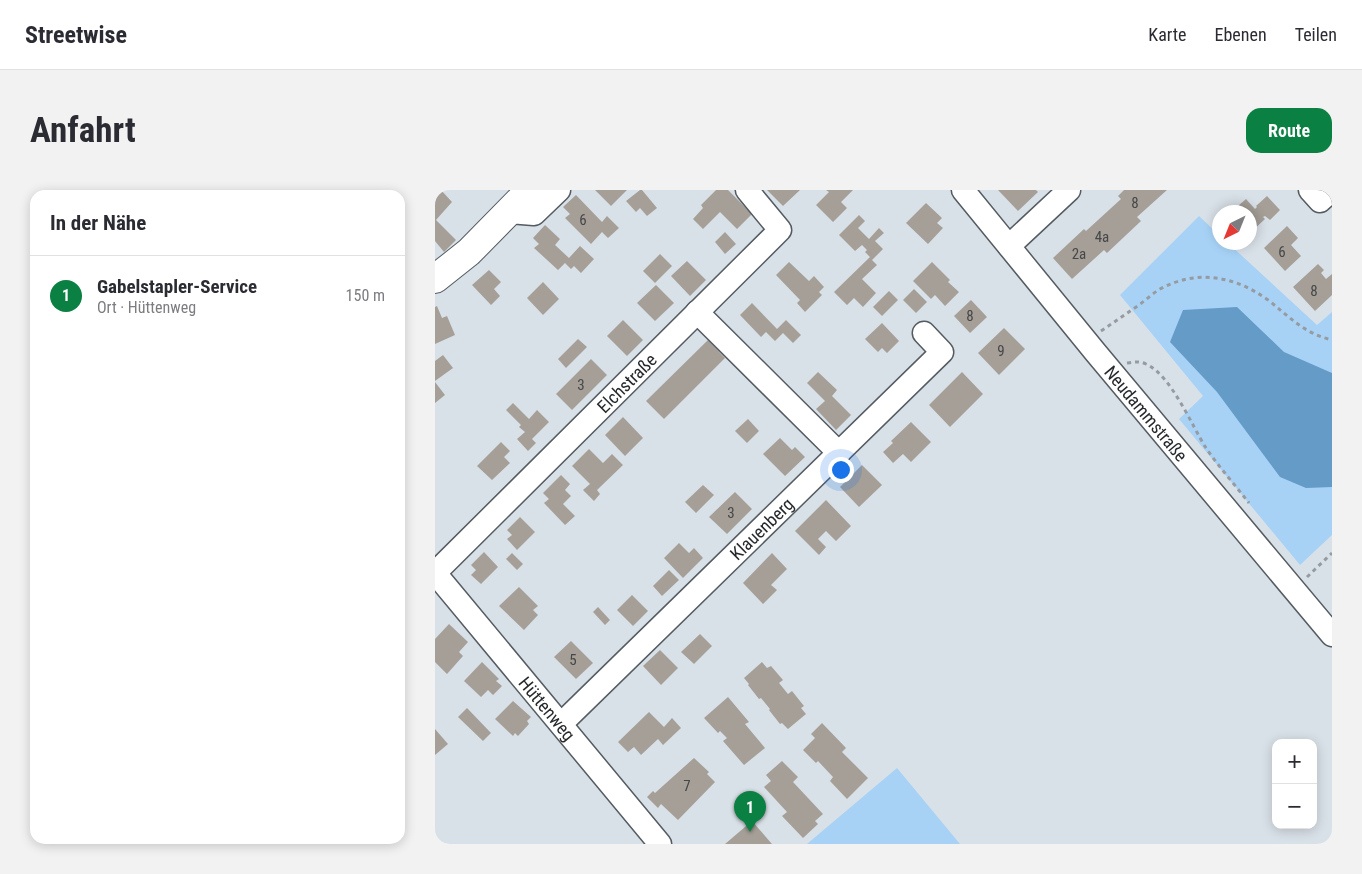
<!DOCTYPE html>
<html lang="de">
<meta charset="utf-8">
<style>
body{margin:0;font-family:"Roboto Condensed",sans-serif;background:#f2f2f3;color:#2b2b33}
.controls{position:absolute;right:15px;bottom:15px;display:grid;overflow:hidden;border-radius:10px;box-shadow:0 2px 12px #0003}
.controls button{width:45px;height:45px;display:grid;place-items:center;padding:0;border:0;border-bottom:1px solid #e1e1e2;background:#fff;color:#2b2b33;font:25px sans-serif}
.compass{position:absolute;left:777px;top:15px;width:45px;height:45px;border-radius:50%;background:#fff;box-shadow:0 2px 12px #0003;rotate:223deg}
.you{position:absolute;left:405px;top:279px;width:18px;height:18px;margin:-12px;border:4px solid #fff;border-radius:50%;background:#1a73e8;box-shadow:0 0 0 8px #1a73e833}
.badge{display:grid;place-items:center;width:32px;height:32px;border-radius:50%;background:#0b8043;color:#fff;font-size:16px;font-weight:700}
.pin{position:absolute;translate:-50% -41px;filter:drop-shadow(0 1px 2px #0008)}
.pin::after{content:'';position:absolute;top:26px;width:18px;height:15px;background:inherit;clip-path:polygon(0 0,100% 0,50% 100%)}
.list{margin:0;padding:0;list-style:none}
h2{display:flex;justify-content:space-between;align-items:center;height:65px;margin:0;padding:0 20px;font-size:21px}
h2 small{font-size:16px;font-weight:400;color:#7c7c81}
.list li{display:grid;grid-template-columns:32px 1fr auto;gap:15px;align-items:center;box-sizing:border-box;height:80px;padding:0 20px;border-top:1px solid #e1e1e2}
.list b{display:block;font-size:19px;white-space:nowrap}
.list p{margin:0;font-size:16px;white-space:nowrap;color:#7c7c81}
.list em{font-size:16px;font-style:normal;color:#7c7c81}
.map{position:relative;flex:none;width:897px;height:654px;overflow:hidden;border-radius:15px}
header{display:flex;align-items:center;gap:30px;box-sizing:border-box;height:70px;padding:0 25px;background:#fff;border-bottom:1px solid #e1e1e2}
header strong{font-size:24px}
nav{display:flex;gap:28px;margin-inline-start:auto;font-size:18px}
.intro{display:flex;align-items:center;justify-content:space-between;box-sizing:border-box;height:120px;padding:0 30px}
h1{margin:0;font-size:35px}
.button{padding:12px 22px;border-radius:15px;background:#0b8043;color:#fff;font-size:18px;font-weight:700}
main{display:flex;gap:30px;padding:0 30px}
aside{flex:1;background:#fff;border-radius:15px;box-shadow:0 2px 12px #0003}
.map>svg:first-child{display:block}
.green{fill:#a7d2f6}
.water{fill:#649bc7}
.building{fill:#a59f98}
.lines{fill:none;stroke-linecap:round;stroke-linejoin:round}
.minor-casing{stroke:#545b61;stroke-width:25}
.major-casing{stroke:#545b61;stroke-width:30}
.path{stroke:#959ba1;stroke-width:3;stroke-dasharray:4 4;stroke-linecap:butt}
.minor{stroke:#fff;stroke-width:22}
.major{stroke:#fff;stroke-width:28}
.labels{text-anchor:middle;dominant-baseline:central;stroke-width:4.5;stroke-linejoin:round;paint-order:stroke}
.number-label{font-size:15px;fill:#464748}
.street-label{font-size:18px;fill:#272a2d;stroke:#d9e1e8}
</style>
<header>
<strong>Streetwise</strong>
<nav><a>Karte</a><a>Ebenen</a><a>Teilen</a></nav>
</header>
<div class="intro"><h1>Anfahrt</h1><a class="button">Route</a></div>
<main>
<aside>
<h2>In der Nähe<small></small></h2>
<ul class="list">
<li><span class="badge">1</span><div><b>Gabelstapler-Service</b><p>Ort · Hüttenweg</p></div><em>150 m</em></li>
</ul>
</aside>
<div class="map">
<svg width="897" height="654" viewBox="0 0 897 654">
<rect width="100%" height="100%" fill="#d9e1e8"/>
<!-- green -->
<g class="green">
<path d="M 764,26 L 784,45 L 784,52 L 793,53 L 882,135 L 897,122 L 897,345 L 865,375 L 744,229 L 768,206 L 685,105 Z"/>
<path d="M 462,578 L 525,654 L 372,654 Z"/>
</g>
<!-- water -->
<path class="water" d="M 802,117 L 849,162 L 897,183 L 897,297 L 871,298 L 845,287 L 782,202 L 735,152 L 748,120 Z"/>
<!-- building -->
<g class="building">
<path d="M 0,0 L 6,0 L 17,12 L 1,30 L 21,50 L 9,62 L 0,51 Z"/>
<path d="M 160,0 L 192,0 L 176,16 Z"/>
<path d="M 205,0 L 207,0 L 222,18 L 212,26 L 205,18 L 201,22 L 191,11 Z"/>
<path d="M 281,0 L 293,0 L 317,24 L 302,39 L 285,22 L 268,39 L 258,29 L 268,18 L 266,15 Z"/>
<path d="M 332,0 L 365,0 L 348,16 Z"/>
<path d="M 391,0 L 418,0 L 406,12 L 412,18 L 398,32 L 381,15 L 394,2 Z"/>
<path d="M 563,0 L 601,0 L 603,2 L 583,21 Z"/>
<path d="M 689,0 L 732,0 L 702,27 L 706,31 L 672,63 L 669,60 L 637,89 L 618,68 L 649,39 L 651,41 L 686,9 L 683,6 Z"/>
<path d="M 141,5 L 167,32 L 172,26 L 184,38 L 173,48 L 167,42 L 156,54 L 130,28 L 135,24 L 128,17 Z"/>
<path d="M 832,6 L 845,20 L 835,30 L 830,26 L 828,27 L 830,29 L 815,43 L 814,22 L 796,22 L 811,9 L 820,19 L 822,17 L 821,16 Z"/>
<path d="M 491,13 L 507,28 L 502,33 L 508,38 L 493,54 L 471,33 Z"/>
<path d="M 424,25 L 430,31 L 423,38 L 434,49 L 444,38 L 449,43 L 440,51 L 448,59 L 437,70 L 442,75 L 427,89 L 441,103 L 428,117 L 419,108 L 412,115 L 399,102 L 435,67 L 430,62 L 432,60 L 427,55 L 420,61 L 404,45 Z"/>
<path d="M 110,35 L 125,49 L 120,55 L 134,68 L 145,56 L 159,69 L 146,83 L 139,76 L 136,79 L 130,73 L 123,80 L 99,58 L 104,54 L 98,48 Z"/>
<path d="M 852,36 L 863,48 L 856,55 L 866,66 L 850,81 L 829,58 Z"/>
<path d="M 290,42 L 301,54 L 290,64 L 280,52 Z"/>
<path d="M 225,64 L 237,76 L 220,93 L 208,81 Z"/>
<path d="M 252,71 L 271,90 L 255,106 L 236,86 Z"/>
<path d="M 354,72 L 374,91 L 379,86 L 389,97 L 384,102 L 387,105 L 370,122 L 362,113 L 365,110 L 341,85 Z"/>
<path d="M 497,72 L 515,90 L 513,92 L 524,102 L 510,116 L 500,105 L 496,109 L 478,91 Z"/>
<path d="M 883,74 L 889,80 L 886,83 L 891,89 L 897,84 L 897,105 L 880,121 L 858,97 Z"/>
<path d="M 54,80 L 66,92 L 59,99 L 65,106 L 56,115 L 37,95 Z"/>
<path d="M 108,92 L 124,109 L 108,125 L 92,108 Z"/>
<path d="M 221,95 L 239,113 L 220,131 L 202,113 Z"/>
<path d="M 479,99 L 492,112 L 481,123 L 468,110 Z"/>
<path d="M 454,101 L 463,110 L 447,126 L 438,117 Z"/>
<path d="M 536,110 L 552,127 L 535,143 L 519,126 Z"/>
<path d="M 317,113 L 342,139 L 351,130 L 366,145 L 358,153 L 348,143 L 340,151 L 331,142 L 326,147 L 305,125 Z"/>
<path d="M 2,116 L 7,128 L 12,126 L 20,145 L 0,154 L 0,117 Z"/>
<path d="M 188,130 L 208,150 L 192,166 L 172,146 Z"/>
<path d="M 447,133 L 464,151 L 452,163 L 447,158 L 443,162 L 430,149 Z"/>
<path d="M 569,138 L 590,159 L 564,185 L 543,163 Z"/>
<path d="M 143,149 L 152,157 L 131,178 L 123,169 Z"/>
<path d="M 273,150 L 290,168 L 229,229 L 211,211 Z"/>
<path d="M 8,165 L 18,178 L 0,191 L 0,171 Z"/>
<path d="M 156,169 L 172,185 L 137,220 L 121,204 Z"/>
<path d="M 383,182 L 402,200 L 397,206 L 416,225 L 401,240 L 381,219 L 390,211 L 372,193 Z"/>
<path d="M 527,182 L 548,204 L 515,237 L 494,215 Z"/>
<path d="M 0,192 L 10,205 L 0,213 Z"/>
<path d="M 78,213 L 94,229 L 102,220 L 114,232 L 97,249 L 101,253 L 93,261 L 82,249 L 90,242 L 84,237 L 86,235 L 71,220 Z"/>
<path d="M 188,227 L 208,248 L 190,266 L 170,245 Z"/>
<path d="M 313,229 L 324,241 L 312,253 L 300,241 Z"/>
<path d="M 476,232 L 496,252 L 476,272 L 468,264 L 458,273 L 448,262 L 458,253 L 456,251 Z"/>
<path d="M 345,248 L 357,260 L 360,257 L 370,267 L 350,286 L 328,264 Z"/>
<path d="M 66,252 L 75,261 L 69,267 L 75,273 L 57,290 L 42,276 Z"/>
<path d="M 154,259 L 168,273 L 177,264 L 188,275 L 162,300 L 165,304 L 159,311 L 148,300 L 155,294 L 137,276 Z"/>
<path d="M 427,275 L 447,295 L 424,317 L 405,297 Z"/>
<path d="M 126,285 L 135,294 L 130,300 L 136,306 L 128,314 L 140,326 L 130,335 L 109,313 L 114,309 L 108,303 Z"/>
<path d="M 268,295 L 279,305 L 261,323 L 250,312 Z"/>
<path d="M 300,302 L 317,319 L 292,344 L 274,327 Z"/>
<path d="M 391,310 L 416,336 L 401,351 L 391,341 L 383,349 L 391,357 L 384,365 L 360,341 Z"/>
<path d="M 85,327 L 100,342 L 82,360 L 72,349 L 77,345 L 72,340 Z"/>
<path d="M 244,353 L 254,363 L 259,358 L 268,368 L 248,388 L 229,368 Z"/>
<path d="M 49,362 L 63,377 L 46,394 L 36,385 L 41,380 L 36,375 Z"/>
<path d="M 77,363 L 88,374 L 82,380 L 71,369 Z"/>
<path d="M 337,363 L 352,379 L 336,395 L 342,400 L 328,414 L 308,393 Z"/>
<path d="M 234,380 L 244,390 L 227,406 L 218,396 Z"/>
<path d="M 84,397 L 103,416 L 98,420 L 103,425 L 89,440 L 64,416 Z"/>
<path d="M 197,405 L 213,421 L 198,436 L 182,420 Z"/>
<path d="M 163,417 L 175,430 L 170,435 L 158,422 Z"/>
<path d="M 14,434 L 33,452 L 24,462 L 28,466 L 12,484 L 0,472 L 0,449 Z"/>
<path d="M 265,444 L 277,456 L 259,474 L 246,462 Z"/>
<path d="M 136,451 L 158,473 L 141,489 L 119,467 Z"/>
<path d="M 225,460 L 243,478 L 226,495 L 208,476 Z"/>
<path d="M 47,472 L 64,489 L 61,491 L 67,496 L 58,505 L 53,500 L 46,507 L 29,491 Z"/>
<path d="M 327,472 L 332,478 L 336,476 L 348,490 L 344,493 L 353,504 L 357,501 L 369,516 L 366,518 L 371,524 L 353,539 L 347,533 L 345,534 L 334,520 L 335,519 L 326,508 L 324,509 L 313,495 L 314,494 L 309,488 Z"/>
<path d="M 293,507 L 314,532 L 310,534 L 330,558 L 309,575 L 288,551 L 292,548 L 285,541 L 283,543 L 269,528 Z"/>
<path d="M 78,511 L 96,527 L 92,531 L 94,534 L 83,546 L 80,543 L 78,546 L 60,529 Z"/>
<path d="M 32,518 L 56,543 L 48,551 L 23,527 Z"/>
<path d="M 214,522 L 229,537 L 237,528 L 246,538 L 228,555 L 223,549 L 206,565 L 199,557 L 193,562 L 183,552 Z"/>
<path d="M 387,533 L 411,558 L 407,562 L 433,588 L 412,609 L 395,591 L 398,587 L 383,571 L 381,573 L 368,560 L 380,548 L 376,544 Z"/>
<path d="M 0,539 L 13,554 L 0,565 Z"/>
<path d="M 259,568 L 274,582 L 272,584 L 280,592 L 243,630 L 226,614 L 223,618 L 212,607 L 218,601 L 220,603 Z"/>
<path d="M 347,571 L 363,587 L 358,592 L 388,624 L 380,631 L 383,634 L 368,648 L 347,626 L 352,622 L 329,597 L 336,591 L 331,585 Z"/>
<path d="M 317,631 L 337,654 L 290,654 Z"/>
</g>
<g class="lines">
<defs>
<g id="minor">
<path id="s1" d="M 528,0 L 661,163 L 897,445"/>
<path d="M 875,0 L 885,11 L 897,0"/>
<path d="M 74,22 L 99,24 L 124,0"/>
<path d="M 574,56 L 634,0"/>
<path d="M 262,122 L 404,263"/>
<path id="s2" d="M 0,383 L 345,40 L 312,0"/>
<path id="s3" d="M 0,383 L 225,654"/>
<path id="s4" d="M 126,534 L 507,162 L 489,143"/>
</g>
<path id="major" d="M 0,89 L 34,62 L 95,0"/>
</defs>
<!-- minor casing -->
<use href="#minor" class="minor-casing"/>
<!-- major casing -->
<use href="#major" class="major-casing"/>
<!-- path -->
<g class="path">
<path d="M 666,141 C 679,132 691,124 704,115 C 711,110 718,103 725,99 C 762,79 800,86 833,110 C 855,127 868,143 897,150"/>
<path d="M 692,173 C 699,172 705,171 711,174 C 736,185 757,236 771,258 C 784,277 800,295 814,313"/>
<path d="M 872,387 L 897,363"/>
</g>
<!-- minor -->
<use href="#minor" class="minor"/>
<!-- major -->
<use href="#major" class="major"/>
</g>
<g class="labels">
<!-- number labels -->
<g class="number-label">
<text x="700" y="13">8</text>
<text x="148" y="30">6</text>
<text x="667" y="47">4a</text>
<text x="847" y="62">6</text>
<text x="644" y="64">2a</text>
<text x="879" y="101">8</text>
<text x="535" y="126">8</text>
<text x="566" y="161">9</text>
<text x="146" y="195">3</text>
<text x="296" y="323">3</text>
<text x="138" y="470">5</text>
<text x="252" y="596">7</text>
</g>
<!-- street labels -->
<g class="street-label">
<text stroke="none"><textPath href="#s2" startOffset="270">Elchstraße</textPath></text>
<text stroke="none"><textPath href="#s1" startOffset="289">Neudammstraße</textPath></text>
<text stroke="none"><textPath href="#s4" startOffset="280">Klauenberg</textPath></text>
<text stroke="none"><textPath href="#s3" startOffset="176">Hüttenweg</textPath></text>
</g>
</g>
</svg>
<div class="controls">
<button>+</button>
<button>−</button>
</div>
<svg class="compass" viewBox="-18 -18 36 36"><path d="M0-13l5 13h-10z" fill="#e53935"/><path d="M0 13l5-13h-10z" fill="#7c7c81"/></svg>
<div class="you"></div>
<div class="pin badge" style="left:315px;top:642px">1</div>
</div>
</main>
